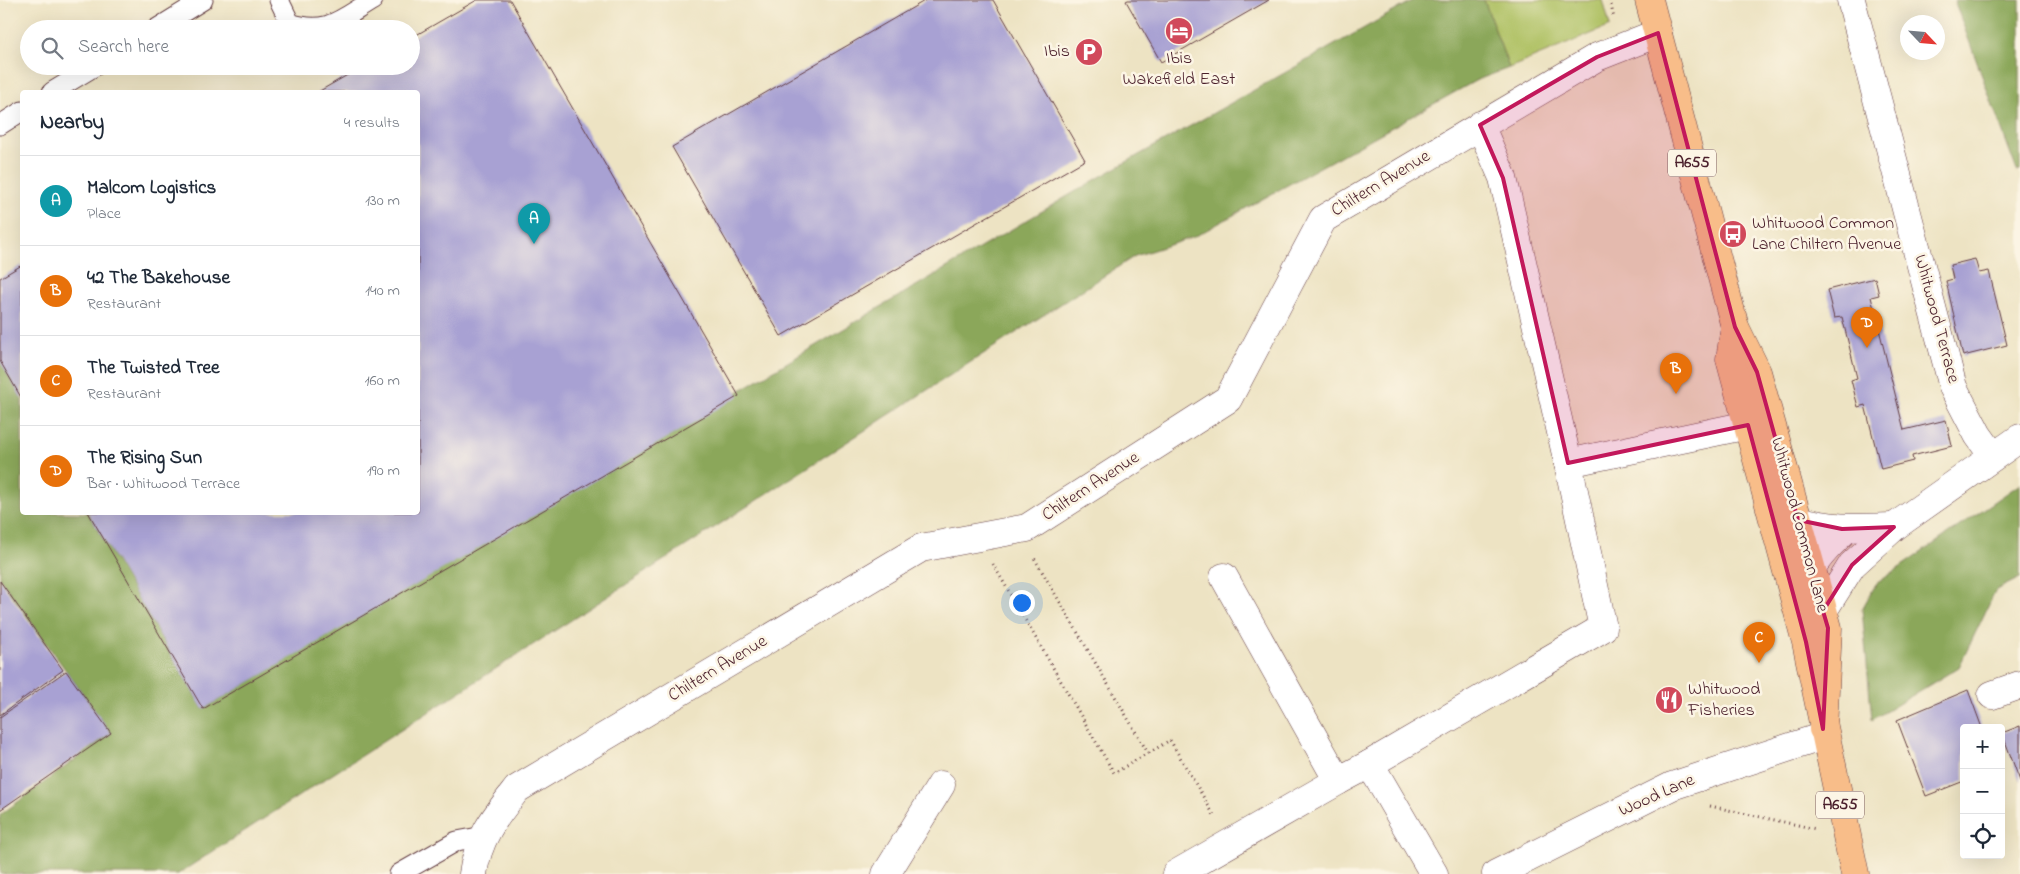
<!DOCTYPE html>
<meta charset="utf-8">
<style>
body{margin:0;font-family:"Indie Flower",sans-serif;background:#f6f6f7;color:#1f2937}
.controls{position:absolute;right:15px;bottom:15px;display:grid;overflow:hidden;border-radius:5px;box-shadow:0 5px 20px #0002}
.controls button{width:45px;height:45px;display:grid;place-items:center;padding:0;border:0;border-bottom:1px solid #e0e1e3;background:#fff;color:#1f2937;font:25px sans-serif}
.compass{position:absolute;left:1900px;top:15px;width:45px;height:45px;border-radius:50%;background:#fff;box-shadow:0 5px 20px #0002;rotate:116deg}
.you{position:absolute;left:1021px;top:602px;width:18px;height:18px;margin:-12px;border:4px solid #fff;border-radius:50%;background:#1a73e8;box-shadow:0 0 0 8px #1a73e833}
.badge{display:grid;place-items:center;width:32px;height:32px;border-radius:50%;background:#d1495b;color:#fff;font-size:16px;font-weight:700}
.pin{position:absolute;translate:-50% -41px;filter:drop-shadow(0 1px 2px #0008)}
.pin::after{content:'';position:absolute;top:26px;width:18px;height:15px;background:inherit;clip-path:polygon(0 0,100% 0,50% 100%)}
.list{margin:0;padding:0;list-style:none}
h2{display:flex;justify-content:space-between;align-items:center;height:65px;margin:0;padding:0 20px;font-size:21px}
h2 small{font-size:16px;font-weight:400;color:#747a83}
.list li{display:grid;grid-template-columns:32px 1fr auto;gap:15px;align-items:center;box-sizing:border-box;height:90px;padding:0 20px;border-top:1px solid #e0e1e3}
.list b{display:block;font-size:19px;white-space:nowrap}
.list p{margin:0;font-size:16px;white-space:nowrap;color:#747a83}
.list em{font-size:16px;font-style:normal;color:#747a83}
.icon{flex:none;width:28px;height:28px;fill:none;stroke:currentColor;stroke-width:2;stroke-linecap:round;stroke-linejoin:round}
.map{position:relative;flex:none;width:2020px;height:874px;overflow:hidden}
.search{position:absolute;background:#fff;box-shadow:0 5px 20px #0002;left:20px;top:20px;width:400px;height:55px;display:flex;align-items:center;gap:12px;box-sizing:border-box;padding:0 18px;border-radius:28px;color:#747a83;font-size:19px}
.panel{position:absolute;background:#fff;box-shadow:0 5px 20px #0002;left:20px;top:90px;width:400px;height:425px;border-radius:5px}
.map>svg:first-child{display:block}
.green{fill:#afc164;stroke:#7c7048}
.forest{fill:#8ba75a;stroke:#6a6342}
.building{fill:#a8a1d3}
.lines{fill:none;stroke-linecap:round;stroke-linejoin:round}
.service-casing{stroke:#623c42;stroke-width:21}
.minor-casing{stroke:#623c42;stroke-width:29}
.primary-casing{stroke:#623c42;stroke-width:29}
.path{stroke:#623c42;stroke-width:3;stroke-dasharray:1 4;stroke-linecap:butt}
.service{stroke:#fff;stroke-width:19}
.minor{stroke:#fff;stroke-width:28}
.primary{stroke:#f8bd89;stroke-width:28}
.marked{fill:#c2185b;fill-opacity:0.2;stroke:#c2185b;stroke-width:4;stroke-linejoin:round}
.labels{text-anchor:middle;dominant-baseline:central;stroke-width:5;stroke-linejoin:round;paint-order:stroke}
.shield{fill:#fcf5e5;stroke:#7f5f63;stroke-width:1}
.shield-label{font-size:16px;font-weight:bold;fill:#4a1f2b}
.poi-label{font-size:18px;fill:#4a1f2b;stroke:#fcf5e5;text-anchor:start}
.street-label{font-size:18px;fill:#4a1f2b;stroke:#fcf5e5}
</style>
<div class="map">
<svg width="2020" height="874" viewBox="0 0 2020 874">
<rect width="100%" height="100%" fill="#fcf5e5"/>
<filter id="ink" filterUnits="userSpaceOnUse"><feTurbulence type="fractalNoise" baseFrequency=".02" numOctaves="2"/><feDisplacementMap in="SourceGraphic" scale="10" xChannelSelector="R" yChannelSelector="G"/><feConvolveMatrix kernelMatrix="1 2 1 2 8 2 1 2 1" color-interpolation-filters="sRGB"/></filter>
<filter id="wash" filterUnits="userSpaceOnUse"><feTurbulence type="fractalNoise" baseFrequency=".0096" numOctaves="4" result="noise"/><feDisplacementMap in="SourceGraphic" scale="20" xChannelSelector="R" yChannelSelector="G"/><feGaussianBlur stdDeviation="1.12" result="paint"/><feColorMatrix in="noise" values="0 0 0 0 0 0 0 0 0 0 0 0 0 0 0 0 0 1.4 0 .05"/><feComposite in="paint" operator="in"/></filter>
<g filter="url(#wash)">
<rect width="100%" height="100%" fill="#ede3c3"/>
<!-- green -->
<path class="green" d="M 1484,0 L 1603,0 L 1610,26 L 1509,68 Z"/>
<!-- forest -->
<g class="forest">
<path d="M 1414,0 L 1484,0 L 1509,68 L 1477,80 L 1194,237 L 1135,256 L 178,874 L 0,874 L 0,815 L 111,733 L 0,579 L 0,361 L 22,399 L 22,512 L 88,513 L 203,709 L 1098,178 Z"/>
<path d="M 1954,0 L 2020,0 L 2020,170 L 2017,171 Z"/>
<path d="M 2020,484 L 2020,578 L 1996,590 L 1959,667 L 1872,720 L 1862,609 L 1876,584 Z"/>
</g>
<g id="blocks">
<!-- building -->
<g class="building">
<path d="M 477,0 L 510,0 L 739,396 L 203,709 L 88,512 L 418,512 L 418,92 L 318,92 L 363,66 L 411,66 L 411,38 Z"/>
<path d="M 926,0 L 993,0 L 1085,160 L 781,336 L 672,147 Z"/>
<path d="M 1128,0 L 1269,0 L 1161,62 L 1126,1 Z"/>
<path d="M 1975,259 L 1979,273 L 1989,271 L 2007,345 L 1963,356 L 1946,281 L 1953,279 L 1950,265 Z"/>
<path d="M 22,265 L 22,399 L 0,361 L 0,278 Z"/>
<path d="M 1875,278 L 1879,295 L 1871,297 L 1904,430 L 1946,420 L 1952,446 L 1912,456 L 1913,461 L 1881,469 L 1865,405 L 1858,407 L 1851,380 L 1857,378 L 1842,317 L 1834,318 L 1827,290 Z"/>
<path d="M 0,581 L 63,670 L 0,715 Z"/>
<path d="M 66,671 L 111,733 L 0,810 L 0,717 Z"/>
<path d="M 1968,690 L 1982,728 L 1964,728 L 1964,781 L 1926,796 L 1897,720 Z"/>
<path d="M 2020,726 L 2020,781 L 2002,733 Z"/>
</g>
</g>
</g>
<g filter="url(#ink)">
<use href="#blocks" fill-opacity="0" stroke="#623c42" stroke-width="1"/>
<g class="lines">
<defs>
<g id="service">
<path d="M 279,0 L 290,23 C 327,36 342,18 373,0"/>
<path d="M 156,29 L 203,0"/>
<path d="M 52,92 L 95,66"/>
<path d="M 0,125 L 22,111"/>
<path d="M 399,874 L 457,841 L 484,836"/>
</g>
<g id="minor">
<path d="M 1851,0 L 1953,387 L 1978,435 L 1993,456"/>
<path d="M 1480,125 L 1503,178 L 1568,463 L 1748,425"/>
<path d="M 1798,520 C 1832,530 1859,528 1894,527"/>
<path d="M 1224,577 L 1338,781 L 1370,764"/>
<path d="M 1802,586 C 1811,563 1828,546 1846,529"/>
<path d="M 1823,611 L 1852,565 L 1894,527 L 2020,438"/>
<path d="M 1992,695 L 2020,685"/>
<path d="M 473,874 C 478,837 495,817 517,789 L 921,548 L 1027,528 L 1228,399 L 1323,219 L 1597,57 L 1658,33"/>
<path d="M 886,874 L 941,785"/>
<path d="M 1176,874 L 1338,781"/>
<path d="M 1434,874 L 1370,764 L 1603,628 L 1568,463"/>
<path d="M 1496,874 L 1672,786 L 1824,736"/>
</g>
<g id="primary">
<path d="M 1649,0 L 1735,327 L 1757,372 L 1828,628 L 1823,729"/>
<path d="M 1735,327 L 1730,359 L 1806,642 L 1855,874"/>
</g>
</defs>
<!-- service casing -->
<use href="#service" class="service-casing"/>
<!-- minor casing -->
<use href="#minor" class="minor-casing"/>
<!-- primary casing -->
<use href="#primary" class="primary-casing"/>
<!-- path -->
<g class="path">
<path d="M 1610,0 L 1614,19"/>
<path d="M 993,564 L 1114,773 L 1148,753 L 1033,556"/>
<path d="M 1149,753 L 1170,740 L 1215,817"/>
<path d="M 1710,806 L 1816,829"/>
</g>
<!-- service -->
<use href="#service" class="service"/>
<!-- minor -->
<use href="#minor" class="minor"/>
<!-- primary -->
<use href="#primary" class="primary"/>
</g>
</g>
<!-- marked area -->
<path class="marked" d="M 1658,33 L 1735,327 L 1757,372 L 1798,520 L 1842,529 L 1894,527 L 1852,565 L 1823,611 L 1828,628 L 1823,729 L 1806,642 L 1748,425 L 1568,463 L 1503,178 L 1480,125 L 1597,57 Z"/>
<!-- icons -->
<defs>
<symbol id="hotel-disc" viewBox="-11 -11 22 22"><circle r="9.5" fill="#d1495b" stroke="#fcf5e5"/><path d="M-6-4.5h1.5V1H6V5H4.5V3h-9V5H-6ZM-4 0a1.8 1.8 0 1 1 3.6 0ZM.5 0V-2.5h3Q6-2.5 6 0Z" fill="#fff"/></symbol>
<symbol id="parking-disc" viewBox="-11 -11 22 22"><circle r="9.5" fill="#d1495b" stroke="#fcf5e5"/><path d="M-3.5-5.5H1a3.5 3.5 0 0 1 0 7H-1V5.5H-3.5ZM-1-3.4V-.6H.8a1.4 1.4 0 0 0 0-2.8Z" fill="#fff"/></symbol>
<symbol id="bus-disc" viewBox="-11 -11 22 22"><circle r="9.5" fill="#d1495b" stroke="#fcf5e5"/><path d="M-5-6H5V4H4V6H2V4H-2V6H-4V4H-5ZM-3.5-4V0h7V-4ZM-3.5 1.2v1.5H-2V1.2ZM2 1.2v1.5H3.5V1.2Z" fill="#fff"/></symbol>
<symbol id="restaurant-disc" viewBox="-11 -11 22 22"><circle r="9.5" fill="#d1495b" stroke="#fcf5e5"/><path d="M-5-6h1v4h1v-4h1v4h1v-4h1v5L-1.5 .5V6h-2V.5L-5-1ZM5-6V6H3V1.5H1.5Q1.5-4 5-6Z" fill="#fff"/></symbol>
</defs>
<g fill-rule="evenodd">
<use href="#hotel-disc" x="1163" y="15" width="32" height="32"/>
<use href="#parking-disc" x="1073" y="36" width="32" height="32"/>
<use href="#bus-disc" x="1717" y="218" width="32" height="32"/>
<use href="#restaurant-disc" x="1653" y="684" width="32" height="32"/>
</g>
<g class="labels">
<!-- shield labels -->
<g class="shield">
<rect x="1668" y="149.5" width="48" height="27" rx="4"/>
<rect x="1816" y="791.5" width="48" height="27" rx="4"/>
</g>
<g class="shield-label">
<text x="1692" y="163">A655</text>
<text x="1840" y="805">A655</text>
</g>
<!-- poi labels -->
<g class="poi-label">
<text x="1070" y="52" text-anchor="end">Ibis</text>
<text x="1179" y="59" text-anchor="middle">Ibis<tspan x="1179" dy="21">Wakefield East</tspan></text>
<text x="1752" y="224">Whitwood Common<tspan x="1752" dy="21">Lane Chiltern Avenue</tspan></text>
<text x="1688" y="690">Whitwood<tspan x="1688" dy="21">Fisheries</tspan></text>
</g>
<!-- street labels -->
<g class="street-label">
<text transform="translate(1381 184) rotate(-31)">Chiltern Avenue</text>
<text transform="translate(1936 319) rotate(75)">Whitwood Terrace</text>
<text transform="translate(1091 487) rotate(-33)">Chiltern Avenue</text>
<text transform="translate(1799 525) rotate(75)">Whitwood Common Lane</text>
<text transform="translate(718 669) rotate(-31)">Chiltern Avenue</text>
<text transform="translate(1657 796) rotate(-24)">Wood Lane</text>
</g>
</g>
</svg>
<div class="controls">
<button>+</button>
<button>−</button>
<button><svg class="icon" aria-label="locate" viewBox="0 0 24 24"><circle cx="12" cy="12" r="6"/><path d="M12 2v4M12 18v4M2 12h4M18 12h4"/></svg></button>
</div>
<svg class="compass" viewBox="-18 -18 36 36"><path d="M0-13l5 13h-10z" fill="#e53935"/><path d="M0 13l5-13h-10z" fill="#747a83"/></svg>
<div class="you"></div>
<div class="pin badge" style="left:534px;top:244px;background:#0f9aa8">A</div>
<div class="pin badge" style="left:1676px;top:394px;background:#e8710a">B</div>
<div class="pin badge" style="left:1759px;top:663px;background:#e8710a">C</div>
<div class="pin badge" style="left:1867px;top:348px;background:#e8710a">D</div>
<div class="search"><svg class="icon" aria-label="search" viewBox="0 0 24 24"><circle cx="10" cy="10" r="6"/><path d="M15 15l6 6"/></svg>Search here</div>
<section class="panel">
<h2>Nearby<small>4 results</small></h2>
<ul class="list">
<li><span class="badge" style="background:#0f9aa8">A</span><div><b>Malcom Logistics</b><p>Place</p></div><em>130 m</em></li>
<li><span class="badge" style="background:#e8710a">B</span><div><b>42 The Bakehouse</b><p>Restaurant</p></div><em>140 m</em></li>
<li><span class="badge" style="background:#e8710a">C</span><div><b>The Twisted Tree</b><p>Restaurant</p></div><em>160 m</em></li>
<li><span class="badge" style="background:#e8710a">D</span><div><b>The Rising Sun</b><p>Bar · Whitwood Terrace</p></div><em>190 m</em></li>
</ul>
</section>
</div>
